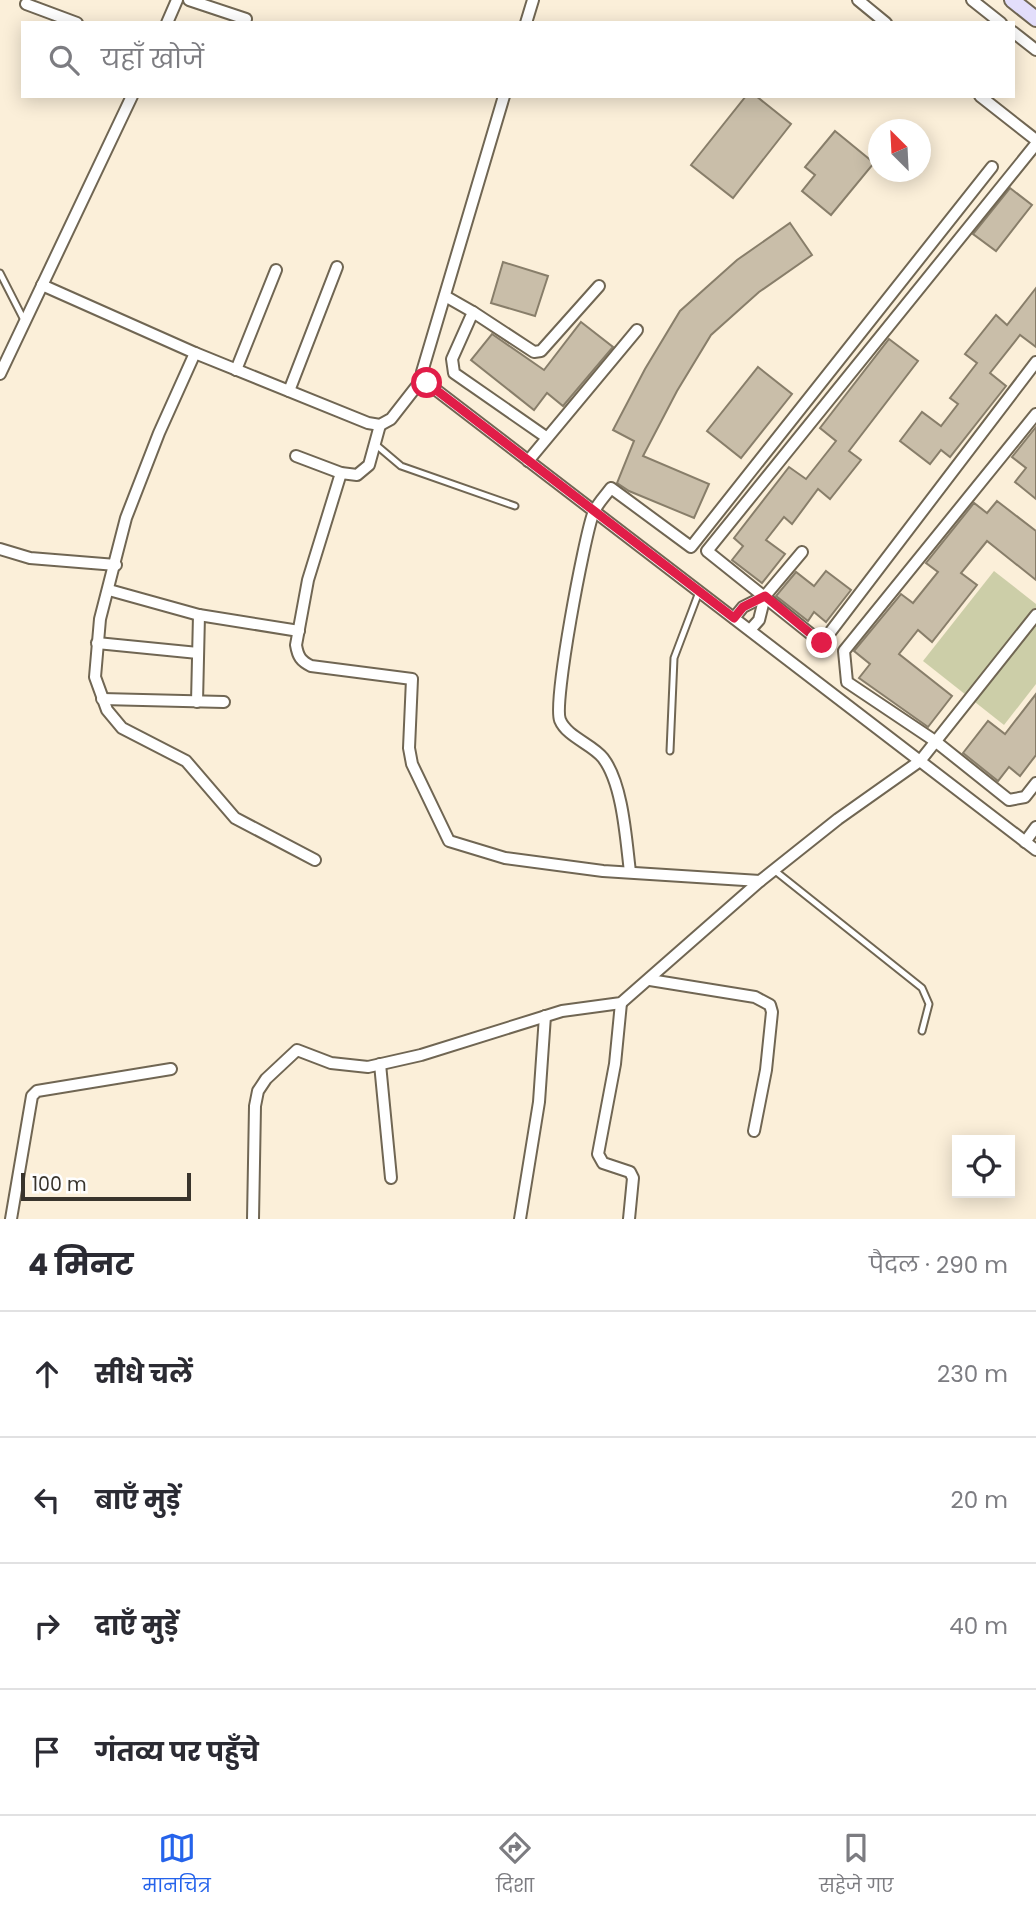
<!DOCTYPE html>
<html lang="hi">
<meta charset="utf-8">
<style>
body{margin:0;font-family:Poppins,"Noto Sans Devanagari",sans-serif;background:#f2f2f3;color:#2b2b33}
.controls{position:absolute;right:21px;bottom:21px;display:grid;overflow:hidden;border-radius:0px;box-shadow:0 4px 18px #0003}
.controls button{width:63px;height:63px;display:grid;place-items:center;padding:0;border:0;border-bottom:2px solid #e1e1e2;background:#fff;color:#2b2b33;font:35px sans-serif}
.compass{position:absolute;left:868px;top:119px;width:63px;height:63px;border-radius:50%;background:#fff;box-shadow:0 4px 18px #0003;rotate:336deg}
.scale{position:absolute;left:21px;bottom:18px;width:170px;box-sizing:border-box;padding-left:7px;border:4px solid #39342c;border-top:0;font-size:19px;line-height:24px;white-space:nowrap;color:#39342c;-webkit-text-stroke:5px #fefefe;paint-order:stroke}
.stop{position:absolute;width:21px;height:21px;margin:-16px;border:5px solid #e11d48;border-radius:50%;background:#fff}
.stop.end{background:#e11d48;border-color:#fff;box-shadow:0 2px 7px #0008}
.list{margin:0;padding:0;list-style:none}
h2{display:flex;justify-content:space-between;align-items:center;height:91px;margin:0;padding:0 28px;font-size:30px}
h2 small{font-size:23px;font-weight:400;color:#7c7c81}
.list li{display:grid;grid-template-columns:46px 1fr auto;gap:21px;align-items:center;box-sizing:border-box;height:126px;padding:0 28px;border-top:2px solid #e1e1e2}
.list b{display:block;font-size:26px;white-space:nowrap}
.list em{font-size:23px;font-style:normal;color:#7c7c81}
.icon{flex:none;width:38px;height:38px;fill:none;stroke:currentColor;stroke-width:2;stroke-linecap:round;stroke-linejoin:round}
.map{position:relative;flex:none;width:1036px;height:1219px;overflow:hidden}
.search{position:absolute;background:#fff;box-shadow:0 4px 18px #0003;left:21px;right:21px;top:21px;height:77px;display:flex;align-items:center;gap:18px;box-sizing:border-box;padding:0 24px;border-radius:0px;color:#7c7c81;font-size:26px}
.sheet{height:595px;background:#fff}
nav{display:flex;justify-content:space-around;align-items:center;box-sizing:border-box;height:98px;border-top:2px solid #e1e1e2;background:#fff;font-size:19px;color:#7c7c81}
nav a{display:grid;justify-items:center;gap:4px}
nav .on{color:#2563eb}
.map>svg:first-child{display:block}
.green{fill:#cccea8}
.building{fill:#c9bea9;stroke:#887e6a;stroke-width:2}
.lines{fill:none;stroke-linecap:round;stroke-linejoin:round}
.lane-casing{stroke:#706653;stroke-width:9}
.street-casing{stroke:#706653;stroke-width:14}
.secondary-casing{stroke:#706653;stroke-width:18}
.lane{stroke:#fff;stroke-width:5}
.street{stroke:#fff;stroke-width:10}
.secondary{stroke:#e3defb;stroke-width:14}
.route{stroke:#e11d48;stroke-width:9}
</style>
<div class="map">
<svg width="1036" height="1219" viewBox="0 0 1036 1219">
<rect width="100%" height="100%" fill="#fbefd9"/>
<!-- green -->
<path class="green" d="M 994,571 L 1036,604 L 1036,684 L 1004,725 L 923,661 Z"/>
<!-- building -->
<g class="building">
<path d="M 746,96 L 756,96 L 791,124 L 733,198 L 691,165 Z"/>
<path d="M 835,131 L 874,163 L 831,215 L 802,191 L 815,175 L 805,167 Z"/>
<path d="M 1010,188 L 1032,205 L 996,251 L 973,234 Z"/>
<path d="M 790,223 L 812,255 L 759,292 L 711,335 L 677,391 L 643,456 L 709,484 L 694,518 L 629,491 L 617,483 L 634,441 L 613,430 L 645,369 L 680,311 L 737,260 Z"/>
<path d="M 503,262 L 548,276 L 535,316 L 491,303 Z"/>
<path d="M 1036,288 L 1036,347 L 1020,335 L 990,373 L 1006,386 L 950,457 L 941,450 L 930,464 L 900,441 L 922,412 L 941,426 L 958,404 L 950,398 L 977,363 L 965,354 L 996,315 L 1007,325 Z"/>
<path d="M 581,322 L 613,347 L 563,406 L 547,393 L 534,410 L 471,360 L 492,334 L 544,370 Z"/>
<path d="M 889,339 L 918,361 L 849,451 L 861,460 L 830,499 L 818,489 L 792,524 L 784,517 L 766,540 L 785,554 L 762,583 L 732,560 L 743,546 L 734,538 L 789,467 L 806,479 L 836,441 L 820,428 Z"/>
<path d="M 758,367 L 792,394 L 741,458 L 707,431 Z"/>
<path d="M 1036,427 L 1036,499 L 1015,482 L 1026,468 L 1012,457 Z"/>
<path d="M 997,501 L 1036,531 L 1036,580 L 987,541 L 961,573 L 977,585 L 932,642 L 918,630 L 899,654 L 952,696 L 928,727 L 859,678 L 870,664 L 854,651 L 901,594 L 913,603 L 938,572 L 926,563 L 974,503 L 987,513 Z"/>
<path d="M 826,571 L 851,590 L 826,622 L 814,612 L 808,621 L 776,596 L 796,572 L 814,586 Z"/>
<path d="M 1036,694 L 1036,755 L 1020,776 L 1009,767 L 998,781 L 963,753 L 988,721 L 1005,734 Z"/>
</g>
<g class="lines">
<defs>
<g id="lane">
<path d="M 0,273 L 24,320"/>
<path d="M 375,444 L 401,466 L 515,506"/>
<path d="M 670,751 L 674,658 L 699,592"/>
<path d="M 774,870 L 922,988 L 929,1004 L 922,1031"/>
</g>
<g id="street">
<path d="M 189,0 L 246,19"/>
<path d="M 858,0 L 886,23"/>
<path d="M 972,0 L 1001,23"/>
<path d="M 26,4 L 77,23"/>
<path d="M 167,23 L 177,0"/>
<path d="M 526,23 L 533,0"/>
<path d="M 1013,32 L 1036,50"/>
<path d="M 504,96 L 422,372 L 427,383 L 1036,850"/>
<path d="M 980,96 L 1036,140"/>
<path d="M 1036,144 L 707,551 L 822,643 L 1036,362"/>
<path d="M 42,285 L 195,353 L 368,423 L 380,425 L 391,419 L 423,378"/>
<path d="M 445,296 L 473,312 L 452,359 L 454,373 L 546,437"/>
<path d="M 473,312 L 534,352 L 541,351 L 599,286"/>
<path d="M 195,353 L 159,433 L 126,518 L 100,619 L 95,677 L 107,710 L 122,728 L 186,761 L 235,818 L 315,860"/>
<path d="M 236,370 L 276,270"/>
<path d="M 0,374 L 132,96"/>
<path d="M 289,391 L 337,267"/>
<path d="M 1036,414 L 844,651 L 847,682 L 935,741 L 1009,800 L 1025,797 L 1036,783"/>
<path d="M 296,456 L 341,473 L 357,475 L 369,465 L 380,425"/>
<path d="M 528,461 L 637,330"/>
<path d="M 341,473 L 308,580 L 296,645 C 298,657 301,661 311,666 L 412,679 L 409,748 L 412,764 L 449,841 L 505,858 L 603,871 L 760,881"/>
<path d="M 0,549 L 30,558 L 116,565"/>
<path d="M 109,590 L 199,615 L 299,631"/>
<path d="M 734,618 L 743,607 L 765,596 L 802,552"/>
<path d="M 750,630 L 759,620 L 765,596"/>
<path d="M 97,643 L 198,653"/>
<path d="M 102,699 L 224,702"/>
<path d="M 197,702 L 199,615"/>
<path d="M 1025,842 L 1036,827"/>
<path d="M 630,872 C 626,840 623,784 603,758 C 592,744 567,737 560,720 C 553,702 584,539 593,514 C 596,505 605,496 611,488 L 691,547 L 992,167"/>
<path d="M 650,980 L 755,997 L 770,1005 L 772,1012 L 766,1070 L 754,1131"/>
<path d="M 621,1003 L 615,1064 L 598,1154 L 603,1163 L 630,1172 L 633,1178 L 629,1219"/>
<path d="M 380,1064 L 391,1178"/>
<path d="M 11,1219 L 32,1096 L 37,1091 L 171,1069"/>
<path d="M 253,1219 L 255,1106 L 258,1091 L 266,1079 L 297,1050 L 331,1063 L 368,1067 L 421,1055 L 562,1011 L 621,1003 L 760,881 L 838,819 L 920,761 L 1036,615"/>
<path d="M 520,1219 L 539,1102 L 545,1016"/>
</g>
<path id="secondary" d="M 1012,0 L 1036,19"/>
</defs>
<!-- lane casing -->
<use href="#lane" class="lane-casing"/>
<!-- street casing -->
<use href="#street" class="street-casing"/>
<!-- secondary casing -->
<use href="#secondary" class="secondary-casing"/>
<!-- lane -->
<use href="#lane" class="lane"/>
<!-- street -->
<use href="#street" class="street"/>
<!-- secondary -->
<use href="#secondary" class="secondary"/>
</g>
<g class="lines">
<!-- route -->
<path class="route" d="M 427,383 L 734,618 L 743,607 L 765,596 L 822,643"/>
</g>
</svg>
<div class="controls">
<button><svg class="icon" aria-label="locate" viewBox="0 0 24 24"><circle cx="12" cy="12" r="6"/><path d="M12 2v4M12 18v4M2 12h4M18 12h4"/></svg></button>
</div>
<svg class="compass" viewBox="-18 -18 36 36"><path d="M0-13l5 13h-10z" fill="#e53935"/><path d="M0 13l5-13h-10z" fill="#7c7c81"/></svg>
<div class="scale">100 m</div>
<div class="stop" style="left:427px;top:383px"></div>
<div class="stop end" style="left:822px;top:643px"></div>
<div class="search"><svg class="icon" aria-label="search" viewBox="0 0 24 24"><circle cx="10" cy="10" r="6"/><path d="M15 15l6 6"/></svg>यहाँ खोजें</div>
</div>
<section class="sheet">
<h2>4 मिनट<small>पैदल · 290 m</small></h2>
<ul class="list">
<li><svg class="icon" aria-label="ahead" viewBox="0 0 24 24"><path d="M12 20V5M6 11l6-6 6 6"/></svg><div><b>सीधे चलें</b></div><em>230 m</em></li>
<li><svg class="icon" aria-label="left" viewBox="0 0 24 24"><path d="M17 20v-9H6M10 6l-5 5 5 5"/></svg><div><b>बाएँ मुड़ें</b></div><em>20 m</em></li>
<li><svg class="icon" aria-label="right" viewBox="0 0 24 24"><path d="M7 20v-9h11M14 6l5 5-5 5"/></svg><div><b>दाएँ मुड़ें</b></div><em>40 m</em></li>
<li><svg class="icon" aria-label="arrive" viewBox="0 0 24 24"><path d="M6 21V4h12l-3 4 3 4H6"/></svg><div><b>गंतव्य पर पहुँचे</b></div></li>
</ul>
</section>
<nav>
<a class="on"><svg class="icon" aria-label="map" viewBox="0 0 24 24"><path d="M3 6l6-2 6 2 6-2v14l-6 2-6-2-6 2zM9 4v14M15 6v14"/></svg>मानचित्र</a>
<a><svg class="icon" aria-label="directions" viewBox="0 0 24 24"><path d="M12 3l9 9-9 9-9-9zM9 14v-3h6M13 9l2 2-2 2"/></svg>दिशा</a>
<a><svg class="icon" aria-label="saved" viewBox="0 0 24 24"><path d="M7 4h10v16l-5-4-5 4z"/></svg>सहेजे गए</a>
</nav>
